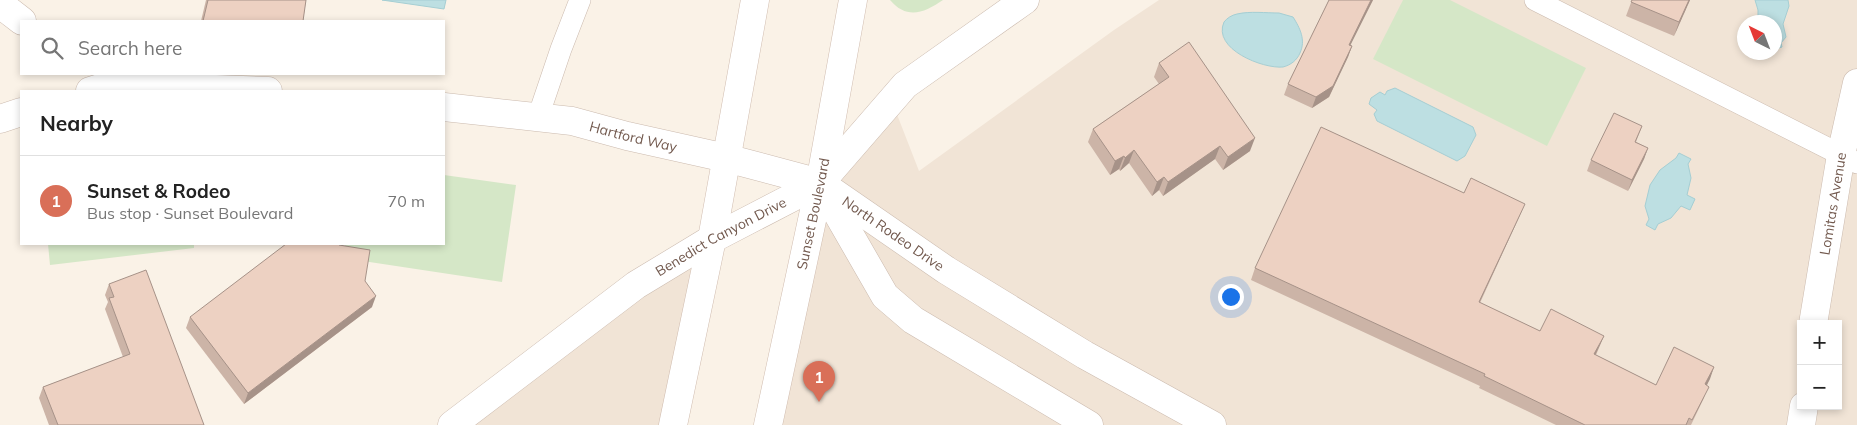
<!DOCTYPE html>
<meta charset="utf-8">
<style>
body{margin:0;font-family:Mulish,sans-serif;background:#f2f2f2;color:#222}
.controls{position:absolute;right:15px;bottom:15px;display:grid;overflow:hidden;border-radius:0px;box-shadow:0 2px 8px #0003}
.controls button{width:45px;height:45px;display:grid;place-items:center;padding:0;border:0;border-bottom:1px solid #e0e0e0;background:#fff;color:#222;font:25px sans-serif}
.compass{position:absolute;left:1737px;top:15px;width:45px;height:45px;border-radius:50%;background:#fff;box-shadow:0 2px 8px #0003;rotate:318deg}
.you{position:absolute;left:1230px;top:296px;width:18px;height:18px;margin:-12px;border:4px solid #fff;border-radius:50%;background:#1a73e8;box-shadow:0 0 0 8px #1a73e833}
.badge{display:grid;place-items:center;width:32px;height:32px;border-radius:50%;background:#d96f58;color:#fff;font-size:16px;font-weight:700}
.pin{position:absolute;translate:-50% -41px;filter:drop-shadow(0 1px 2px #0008)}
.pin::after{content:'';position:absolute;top:26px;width:18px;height:15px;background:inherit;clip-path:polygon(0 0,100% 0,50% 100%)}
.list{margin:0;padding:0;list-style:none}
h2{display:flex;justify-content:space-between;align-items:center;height:65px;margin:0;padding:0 20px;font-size:21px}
h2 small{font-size:16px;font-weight:400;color:#767676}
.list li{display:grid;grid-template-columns:32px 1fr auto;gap:15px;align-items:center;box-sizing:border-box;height:90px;padding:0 20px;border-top:1px solid #e0e0e0}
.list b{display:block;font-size:19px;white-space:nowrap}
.list p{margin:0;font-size:16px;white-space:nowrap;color:#767676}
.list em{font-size:16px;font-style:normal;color:#767676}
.icon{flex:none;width:28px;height:28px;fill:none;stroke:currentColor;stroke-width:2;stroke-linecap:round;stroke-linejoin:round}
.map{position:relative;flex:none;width:1857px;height:425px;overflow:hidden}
.search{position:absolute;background:#fff;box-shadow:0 2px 8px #0003;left:20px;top:20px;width:425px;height:55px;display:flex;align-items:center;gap:12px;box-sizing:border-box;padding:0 18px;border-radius:0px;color:#767676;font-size:19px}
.panel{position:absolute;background:#fff;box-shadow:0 2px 8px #0003;left:20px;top:90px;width:425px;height:155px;border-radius:0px}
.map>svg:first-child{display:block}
.residential{fill:#f1e4d6;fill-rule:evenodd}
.green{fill:#d5e7c7}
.water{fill:#bddfe2;stroke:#a5ced3}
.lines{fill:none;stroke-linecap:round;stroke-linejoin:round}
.service-casing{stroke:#cbbaae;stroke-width:22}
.minor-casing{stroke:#cbbaae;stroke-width:29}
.tertiary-casing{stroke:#cbbaae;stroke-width:29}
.secondary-casing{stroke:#d0bcaf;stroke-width:29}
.service{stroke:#fff;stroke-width:21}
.minor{stroke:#fff;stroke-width:28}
.tertiary{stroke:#fff;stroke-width:28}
.secondary{stroke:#fff;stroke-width:28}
.wall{fill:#ccb4a7}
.shaded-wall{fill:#a69288}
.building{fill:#edd1c2;stroke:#a69288}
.labels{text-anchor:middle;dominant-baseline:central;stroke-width:4;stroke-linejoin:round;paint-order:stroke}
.street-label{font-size:14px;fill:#72594e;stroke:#fdf6ed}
</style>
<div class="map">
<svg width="1857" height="425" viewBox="0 0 1857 425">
<rect width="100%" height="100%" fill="#faf2e7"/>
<!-- residential -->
<g class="residential">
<path d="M 1159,0 L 1857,0 L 1857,425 L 765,425 L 817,192 L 891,99 L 919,171 L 1114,30 ZM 1744,22 L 1774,22 L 1774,52 L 1744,52 ZM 1801,324 L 1838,324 L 1838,406 L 1801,406 Z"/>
<path d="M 712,239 L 672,425 L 452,425 Z"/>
</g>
<!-- green -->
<g class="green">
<path d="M 890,0 L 943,0 C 924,13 907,20 890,0 Z"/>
<path d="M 1403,0 L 1450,0 L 1586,68 L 1547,146 L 1373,59 Z"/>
<path d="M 444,175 L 516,185 L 502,282 L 343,258 L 345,244 L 444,244 Z"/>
<path d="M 48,244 L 194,244 L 194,248 L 50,265 Z"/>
</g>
<!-- water -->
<g class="water">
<path d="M 382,0 L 446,0 L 444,9 Z"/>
<path d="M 1755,0 L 1788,0 L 1789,6 L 1783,24 L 1786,37 L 1781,43 L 1782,47 L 1775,49 L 1774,22 L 1758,22 L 1758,10 Z"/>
<path d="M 1279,13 L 1293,17 C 1300,28 1306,40 1300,53 C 1297,60 1291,65 1283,67 C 1263,69 1212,49 1224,22 C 1227,18 1232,15 1237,14 C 1250,11 1266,13 1279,13 Z"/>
<path d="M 1395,88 L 1473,127 L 1476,135 L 1465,156 L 1457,161 L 1377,121 L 1374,114 L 1377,110 L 1369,104 L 1371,98 L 1380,92 L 1385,95 L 1387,91 Z"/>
<path d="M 1679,153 L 1691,159 L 1688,164 L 1691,178 L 1687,195 L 1695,199 L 1690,210 L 1681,206 L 1671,218 L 1658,224 L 1655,230 L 1646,225 L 1649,219 L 1645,206 L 1650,185 L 1660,170 L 1676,158 Z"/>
</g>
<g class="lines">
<defs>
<g id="service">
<path d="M 1535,0 L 1857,163"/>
<path d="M 538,117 L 561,49 L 580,0"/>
</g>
<g id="minor">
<path d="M 0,4 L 22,21"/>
<path d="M 90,91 L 109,85 L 268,91"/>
<path id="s1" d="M 444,107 L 572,121 L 627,136 L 726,158 L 820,183"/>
<path d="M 0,119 L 21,112"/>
<path id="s2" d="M 1813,324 L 1841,155 L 1857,83"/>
<path id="s3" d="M 452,425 L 636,285 L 712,239 L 820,183 L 905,85 L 1025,0"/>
<path d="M 1801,425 L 1804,406"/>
</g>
<g id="tertiary">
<path id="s4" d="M 820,183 L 946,270 L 1085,355 L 1212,425"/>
<path d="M 824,190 L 885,296 L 913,320 L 1089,425"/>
</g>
<g id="secondary">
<path d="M 673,425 L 712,239 L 755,0"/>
<path id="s5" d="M 768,425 L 820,183 L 853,0"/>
</g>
</defs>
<!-- service casing -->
<use href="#service" class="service-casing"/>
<!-- minor casing -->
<use href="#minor" class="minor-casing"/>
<!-- tertiary casing -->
<use href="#tertiary" class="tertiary-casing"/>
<!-- secondary casing -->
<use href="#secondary" class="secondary-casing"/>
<!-- service -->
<use href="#service" class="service"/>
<!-- minor -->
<use href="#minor" class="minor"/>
<!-- tertiary -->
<use href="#tertiary" class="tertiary"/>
<!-- secondary -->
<use href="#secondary" class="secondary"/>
</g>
<!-- wall -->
<g class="wall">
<path d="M 206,0 L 306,0 L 303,21 L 201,21 Z"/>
<path d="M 1329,0 L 1373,0 L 1350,45 L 1352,46 L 1348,57 L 1329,97 L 1312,108 L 1284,95 L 1288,84 Z"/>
<path d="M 1632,0 L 1690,0 L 1674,36 L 1626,16 Z"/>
<path d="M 1159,63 L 1250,151 L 1223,170 L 1215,159 L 1163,196 L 1159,190 L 1152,196 L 1129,163 L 1120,171 L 1119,169 L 1110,175 L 1088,142 L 1093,129 L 1159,84 L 1154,77 Z"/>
<path d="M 1642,126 L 1636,142 L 1648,148 L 1644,159 L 1628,191 L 1587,171 L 1591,160 Z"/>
<path d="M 1464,193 L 1520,215 L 1480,303 L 1540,331 L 1604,336 L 1596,355 L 1656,385 L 1714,367 L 1707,385 L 1704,398 L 1691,425 L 1556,425 L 1479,388 L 1480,386 L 1251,280 L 1255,268 Z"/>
<path d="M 365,281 L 372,307 L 244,404 L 186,328 L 190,317 Z"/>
<path d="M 109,284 L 204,425 L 49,425 L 39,398 L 43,387 L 123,357 L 105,309 L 108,302 L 105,295 Z"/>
</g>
<!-- shaded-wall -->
<g class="shaded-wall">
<path d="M 1371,0 L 1373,0 L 1345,56 L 1349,45 Z"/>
<path d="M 1689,0 L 1690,0 L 1674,36 L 1679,22 Z"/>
<path d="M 1352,46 L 1348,57 L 1329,97 L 1312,108 L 1316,97 Z"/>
<path d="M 1255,138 L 1250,151 L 1223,170 L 1228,157 Z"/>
<path d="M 1220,146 L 1215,159 L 1163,196 L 1168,182 Z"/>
<path d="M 1648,148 L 1644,159 L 1628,191 L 1632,180 Z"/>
<path d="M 1134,150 L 1129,163 L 1120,171 L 1125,158 Z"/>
<path d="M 1124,156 L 1119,169 L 1110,175 L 1115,161 Z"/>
<path d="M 1164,177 L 1159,190 L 1152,196 L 1157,182 Z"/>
<path d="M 1525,204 L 1520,215 L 1474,314 L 1479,302 Z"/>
<path d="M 376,296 L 372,307 L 244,404 L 248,393 Z"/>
<path d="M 1604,336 L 1599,347 L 1590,366 L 1594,354 Z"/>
<path d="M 1714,367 L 1710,379 L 1701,396 L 1705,384 Z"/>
</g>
<!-- building -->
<g class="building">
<path d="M 208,0 L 306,0 L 303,21 L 203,21 Z"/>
<path d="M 1329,0 L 1371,0 L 1349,45 L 1352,46 L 1333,86 L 1316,97 L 1288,84 Z"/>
<path d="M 1632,0 L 1689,0 L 1679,22 L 1631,2 Z"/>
<path d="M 1189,42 L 1255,138 L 1228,157 L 1220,146 L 1168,182 L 1164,177 L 1157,182 L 1134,150 L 1125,158 L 1124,156 L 1115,161 L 1093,129 L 1169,77 L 1159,63 Z"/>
<path d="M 1614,113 L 1642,126 L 1635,142 L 1648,148 L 1632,180 L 1591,160 Z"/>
<path d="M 1321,127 L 1464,193 L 1471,178 L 1525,204 L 1479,302 L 1540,331 L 1551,309 L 1604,336 L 1594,354 L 1656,385 L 1674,347 L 1714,367 L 1705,384 L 1709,387 L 1692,420 L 1689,418 L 1686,425 L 1585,425 L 1484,376 L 1485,374 L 1255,268 Z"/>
<path d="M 286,244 L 338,244 L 339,245 L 370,250 L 365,281 L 376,296 L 248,393 L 190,317 Z"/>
<path d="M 146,270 L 204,425 L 58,425 L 43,387 L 130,354 L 109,298 L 114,297 L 109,284 Z"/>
</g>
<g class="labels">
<!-- street labels -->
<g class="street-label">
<text stroke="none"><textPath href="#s1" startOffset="192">Hartford Way</textPath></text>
<text stroke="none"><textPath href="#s2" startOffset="122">Lomitas Avenue</textPath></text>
<text stroke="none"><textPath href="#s5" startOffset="216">Sunset Boulevard</textPath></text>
<text stroke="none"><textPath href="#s4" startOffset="89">North Rodeo Drive</textPath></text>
<text stroke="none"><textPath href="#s3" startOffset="329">Benedict Canyon Drive</textPath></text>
</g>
</g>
</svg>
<div class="controls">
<button>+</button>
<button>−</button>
</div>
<svg class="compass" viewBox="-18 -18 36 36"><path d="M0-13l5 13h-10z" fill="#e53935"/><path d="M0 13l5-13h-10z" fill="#767676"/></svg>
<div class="you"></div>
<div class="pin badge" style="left:819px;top:402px">1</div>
<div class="search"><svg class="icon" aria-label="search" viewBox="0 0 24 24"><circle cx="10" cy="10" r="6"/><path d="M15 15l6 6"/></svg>Search here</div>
<section class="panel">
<h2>Nearby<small></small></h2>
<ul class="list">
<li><span class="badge">1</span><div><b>Sunset &amp; Rodeo</b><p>Bus stop · Sunset Boulevard</p></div><em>70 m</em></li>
</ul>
</section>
</div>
